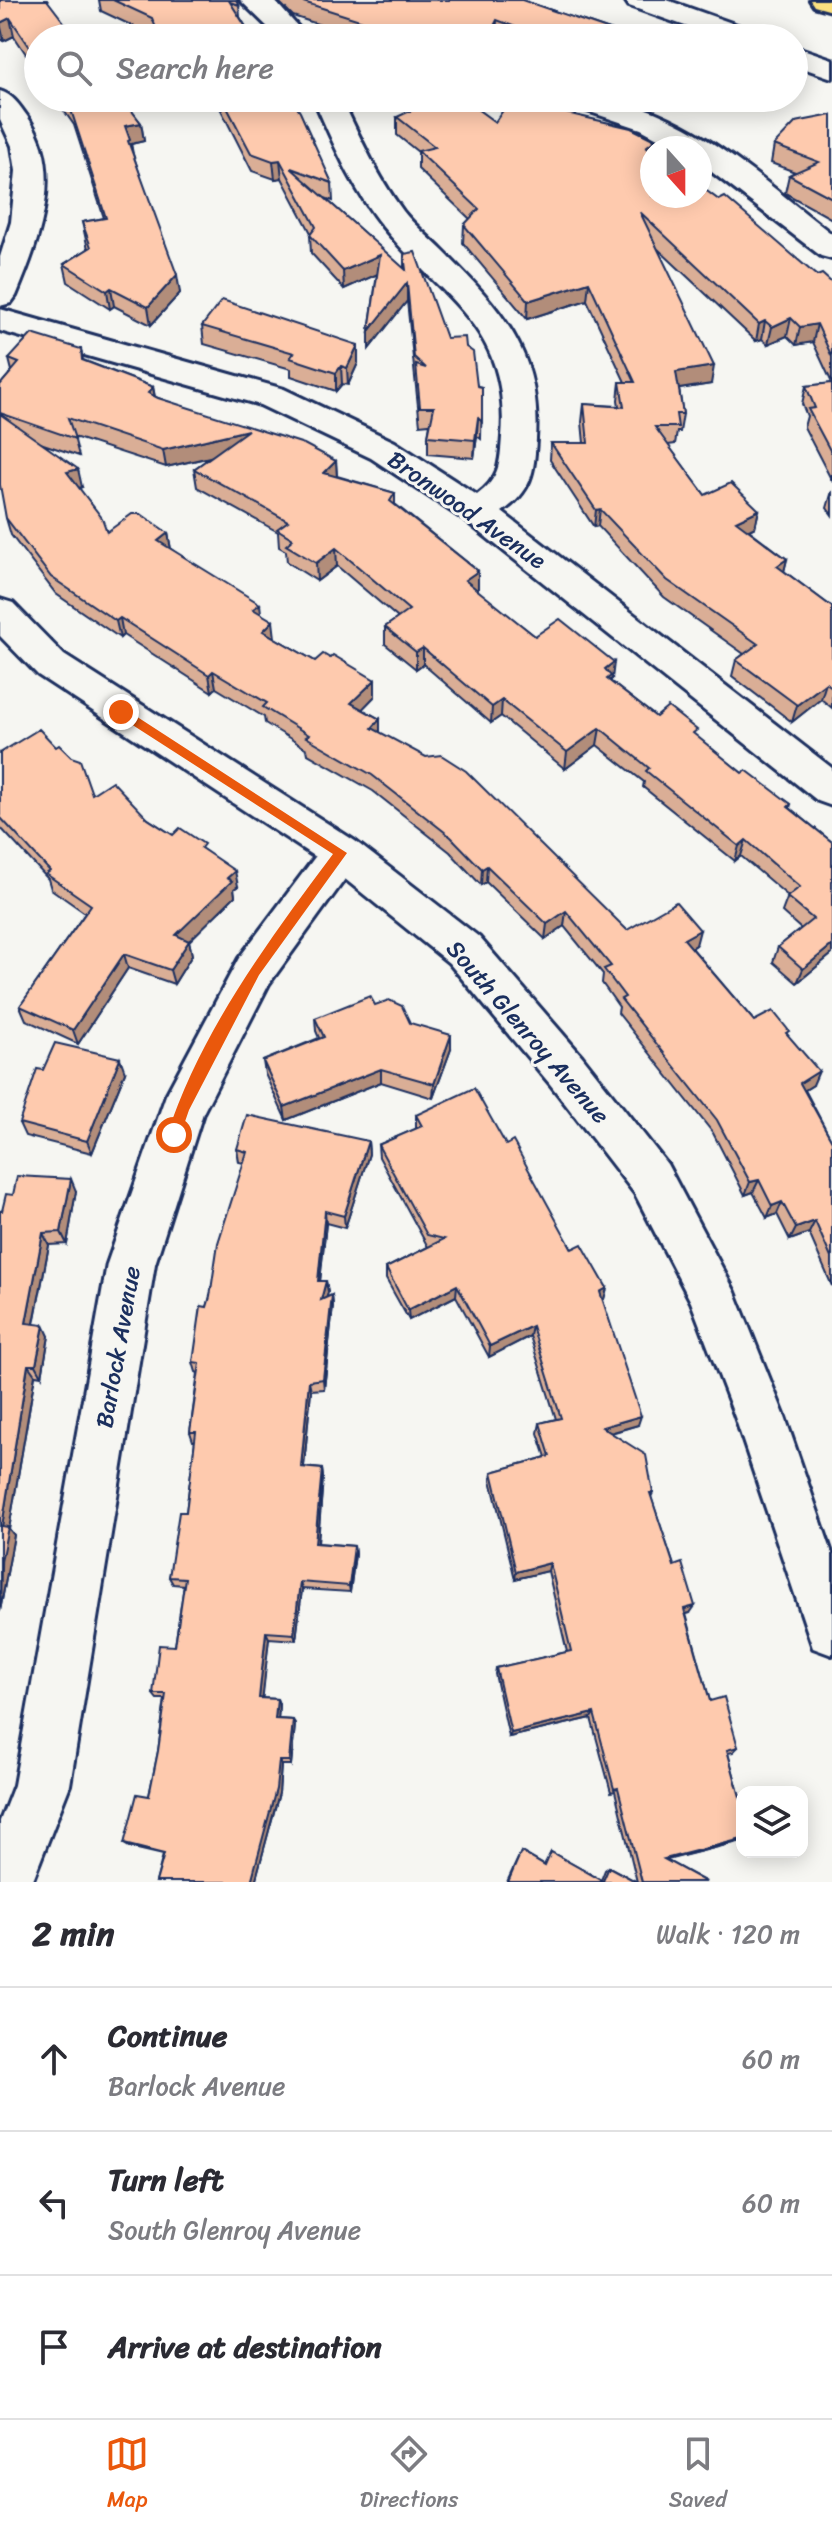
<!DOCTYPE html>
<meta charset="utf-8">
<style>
body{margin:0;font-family:Sriracha,sans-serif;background:#f2f2f3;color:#2b2b33}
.controls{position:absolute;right:24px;bottom:24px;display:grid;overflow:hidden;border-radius:16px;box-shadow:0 4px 20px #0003}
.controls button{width:72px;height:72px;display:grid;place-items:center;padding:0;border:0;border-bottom:2px solid #e1e1e2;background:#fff;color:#2b2b33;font:40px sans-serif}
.compass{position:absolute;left:640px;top:136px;width:72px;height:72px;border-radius:50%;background:#fff;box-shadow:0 4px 20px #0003;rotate:159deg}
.stop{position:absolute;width:24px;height:24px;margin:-18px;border:6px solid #ea580c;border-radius:50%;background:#fff}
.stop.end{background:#ea580c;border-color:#fff;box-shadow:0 2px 8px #0008}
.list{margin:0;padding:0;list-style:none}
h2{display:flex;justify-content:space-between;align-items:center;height:104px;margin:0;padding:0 32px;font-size:34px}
h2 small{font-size:26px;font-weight:400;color:#7c7c81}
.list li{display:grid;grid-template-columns:52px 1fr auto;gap:24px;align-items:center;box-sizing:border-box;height:144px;padding:0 32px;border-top:2px solid #e1e1e2}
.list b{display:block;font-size:30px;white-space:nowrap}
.list p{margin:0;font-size:26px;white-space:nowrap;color:#7c7c81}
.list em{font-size:26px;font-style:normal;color:#7c7c81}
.icon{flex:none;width:44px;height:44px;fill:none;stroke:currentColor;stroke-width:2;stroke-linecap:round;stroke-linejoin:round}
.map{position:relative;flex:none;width:832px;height:1882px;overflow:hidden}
.search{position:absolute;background:#fff;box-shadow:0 4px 20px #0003;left:24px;right:24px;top:24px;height:88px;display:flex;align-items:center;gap:20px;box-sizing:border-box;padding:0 28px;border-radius:44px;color:#7c7c81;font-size:30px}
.sheet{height:536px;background:#fff}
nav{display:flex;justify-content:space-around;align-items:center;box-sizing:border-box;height:112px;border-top:2px solid #e1e1e2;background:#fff;font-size:22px;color:#7c7c81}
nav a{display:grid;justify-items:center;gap:4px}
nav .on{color:#ea580c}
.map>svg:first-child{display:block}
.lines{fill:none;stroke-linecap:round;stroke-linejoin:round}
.street-casing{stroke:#1b2f5e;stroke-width:6}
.secondary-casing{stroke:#1b2f5e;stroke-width:6}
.highway-casing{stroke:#1b2f5e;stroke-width:6}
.street{fill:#f6f6f2;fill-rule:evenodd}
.secondary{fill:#f6f6f2;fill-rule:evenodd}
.highway{fill:#fbe080;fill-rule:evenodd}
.wall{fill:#daae96;stroke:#1b2f5e;stroke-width:2}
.shaded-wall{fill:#b28d7a;stroke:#1b2f5e;stroke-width:2}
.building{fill:#fecaae;stroke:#1b2f5e;stroke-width:2}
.route{fill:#ea580c}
.labels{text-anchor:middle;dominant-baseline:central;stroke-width:6;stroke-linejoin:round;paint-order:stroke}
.street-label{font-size:24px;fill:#1b2f5e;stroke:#f6f6f2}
</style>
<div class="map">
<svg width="832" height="1882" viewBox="0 0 832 1882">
<rect width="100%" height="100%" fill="#f6f6f2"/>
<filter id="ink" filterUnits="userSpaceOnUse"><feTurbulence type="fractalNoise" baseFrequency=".0125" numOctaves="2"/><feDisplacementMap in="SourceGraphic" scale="16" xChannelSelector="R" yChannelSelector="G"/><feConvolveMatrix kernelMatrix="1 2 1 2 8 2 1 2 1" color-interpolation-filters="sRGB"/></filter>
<g filter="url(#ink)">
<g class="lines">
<defs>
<g id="street">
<path d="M 240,0 L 274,0 L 308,38 L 279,38 Z"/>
<path d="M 0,91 C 13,95 19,105 27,116 C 66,170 39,241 16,296 L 11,303 L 0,306 L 0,257 L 11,222 L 16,171 L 12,146 L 0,120 Z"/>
<path d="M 313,98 L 341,98 C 360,137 377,176 403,211 C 414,225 429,237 442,250 C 499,307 542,351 536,439 C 534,473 532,491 502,512 L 832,768 L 832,806 L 818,801 L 466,521 L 371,458 L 260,405 L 0,331 L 0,309 L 284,389 L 395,442 L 477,495 C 500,478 500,463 502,437 C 511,327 443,300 383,227 C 352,189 333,142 313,98 Z"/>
<path d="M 562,98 C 577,98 596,96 611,99 C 695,115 766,184 832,234 L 832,259 L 821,256 L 700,163 L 700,148 L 676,148 L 641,129 L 566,104 Z"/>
<path d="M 0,599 L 13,603 L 64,655 L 355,841 L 479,937 L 582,1056 L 667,1164 L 735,1292 L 785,1417 L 832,1553 L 832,1655 L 813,1648 L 735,1417 L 691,1302 L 635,1194 L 550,1084 L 449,963 L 345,879 L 269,984 L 203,1113 L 155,1264 L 70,1785 L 32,1882 L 0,1882 L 0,1821 L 14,1785 L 107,1264 L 166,1095 L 239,958 L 315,857 L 38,675 L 0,636 Z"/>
</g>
<g id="secondary">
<path d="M 625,0 L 667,0 L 757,32 L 762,38 L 719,38 L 629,6 Z"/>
<path d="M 794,46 L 832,59 L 832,78 L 794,65 Z"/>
</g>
<path id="highway" d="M 810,0 L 832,0 L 832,11 L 814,6 Z"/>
</defs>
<!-- street casing -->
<use href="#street" class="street-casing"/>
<!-- secondary casing -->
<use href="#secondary" class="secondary-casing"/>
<!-- highway casing -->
<use href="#highway" class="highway-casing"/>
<!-- street -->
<use href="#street" class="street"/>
<!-- secondary -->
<use href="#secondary" class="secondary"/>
<!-- highway -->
<use href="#highway" class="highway"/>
</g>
<!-- wall -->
<g class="wall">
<path d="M 0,0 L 38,38 L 38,72 L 14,36 L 4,41 L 0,39 Z"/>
<path d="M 99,0 L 236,0 L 239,5 L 240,17 L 253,38 L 155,38 L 154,36 L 101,11 Z"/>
<path d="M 277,0 L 522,0 L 633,38 L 360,38 L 293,16 Z"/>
<path d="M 55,98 L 122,98 L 141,123 L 144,141 L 131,144 L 133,154 L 180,293 L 151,325 L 114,306 L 110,309 L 68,282 L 64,264 L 88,249 L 82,222 L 104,218 L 74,125 Z"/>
<path d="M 215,98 L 291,98 L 332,183 L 333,201 L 325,198 L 404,269 L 404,254 L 446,338 L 466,347 L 477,386 L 482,387 L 481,439 L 477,436 L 474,458 L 428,454 L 428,436 L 430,424 L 420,425 L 407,301 L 369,349 L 369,331 L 377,274 L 344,289 L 311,253 L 310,235 L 311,233 L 282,178 L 275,179 L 252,171 Z"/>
<path d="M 832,115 L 832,219 L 785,193 L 789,175 L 795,172 L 771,163 L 774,145 Z"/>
<path d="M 397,117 L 495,122 L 652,148 L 652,196 L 832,283 L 832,481 L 804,427 L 807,416 L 802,404 L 806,386 L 832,383 L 813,342 L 796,345 L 787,336 L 768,344 L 762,339 L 756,341 L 658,249 L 711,384 L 679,389 L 683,414 L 680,432 L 677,432 L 675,444 L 668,445 L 705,495 L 759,510 L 755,527 L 749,530 L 787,559 L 784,571 L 832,607 L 832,708 L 821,699 L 792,722 L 732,676 L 736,660 L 744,654 L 664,597 L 598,526 L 594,527 L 550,460 L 551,443 L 584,443 L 582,422 L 584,404 L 619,406 L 618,400 L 620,382 L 625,382 L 587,300 L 527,319 L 463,243 L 464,225 L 470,219 L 418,169 L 418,152 L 397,135 Z"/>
<path d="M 202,326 L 358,345 L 358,363 L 348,385 L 342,384 L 336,391 L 291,376 L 291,369 L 204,344 Z"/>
<path d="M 81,349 L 83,360 L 153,387 L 155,397 L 158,398 L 336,461 L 337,476 L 395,493 L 395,504 L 478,571 L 478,589 L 476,590 L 535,636 L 612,679 L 610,681 L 656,717 L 696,736 L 742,773 L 791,804 L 790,808 L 832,842 L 832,954 L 797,983 L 773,962 L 778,947 L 801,929 L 782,912 L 788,896 L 741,856 L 735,861 L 643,787 L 644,782 L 597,745 L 565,769 L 501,716 L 491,723 L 423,664 L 416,669 L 385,644 L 385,627 L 398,618 L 337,566 L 317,581 L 287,562 L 286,551 L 279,547 L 278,532 L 197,487 L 194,469 L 211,457 L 166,467 L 74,437 L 79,456 L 43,444 L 82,487 L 79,488 L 107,532 L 168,533 L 171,549 L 262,614 L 275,638 L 315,661 L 375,680 L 375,696 L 362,709 L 380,719 L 380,733 L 627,930 L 696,945 L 692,948 L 754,1021 L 787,1034 L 813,1085 L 805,1090 L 832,1141 L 832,1286 L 809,1233 L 790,1240 L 777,1214 L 767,1218 L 753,1192 L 745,1195 L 713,1133 L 618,1013 L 619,1007 L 602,983 L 603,974 L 564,926 L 545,939 L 486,882 L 481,885 L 450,852 L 373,791 L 308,754 L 307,749 L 265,723 L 264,717 L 216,688 L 212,692 L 123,635 L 120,638 L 56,594 L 11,535 L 6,518 L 0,385 L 12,371 L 9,359 Z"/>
<path d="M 832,491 L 832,515 L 827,508 Z"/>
<path d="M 0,753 L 148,819 L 173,835 L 205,851 L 238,886 L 234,889 L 235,896 L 189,941 L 192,955 L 174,984 L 128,968 L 78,1044 L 26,1020 L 20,1006 L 85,913 L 51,889 L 48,879 L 0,827 Z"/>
<path d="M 375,1005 L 410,1023 L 451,1049 L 433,1098 L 381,1082 L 286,1120 L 265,1074 L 263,1061 L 319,1038 L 316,1031 L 315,1018 Z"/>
<path d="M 125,1072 L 92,1153 L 25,1136 L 19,1123 Z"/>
<path d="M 416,1115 L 506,1145 L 572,1249 L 607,1288 L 604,1299 L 603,1300 L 638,1425 L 611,1433 L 653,1493 L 651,1497 L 690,1613 L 686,1614 L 710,1701 L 738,1747 L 733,1752 L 728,1753 L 742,1804 L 742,1841 L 665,1860 L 706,1882 L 507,1882 L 521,1852 L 544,1865 L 551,1852 L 601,1880 L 605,1870 L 609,1867 L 637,1882 L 615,1791 L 611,1792 L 591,1718 L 509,1737 L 495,1674 L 496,1668 L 567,1652 L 548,1571 L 515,1579 L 491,1480 L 492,1472 L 546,1457 L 538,1433 L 540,1423 L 556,1419 L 530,1336 L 489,1357 L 456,1296 L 409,1320 L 386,1279 L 386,1268 L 428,1247 L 379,1157 L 378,1145 L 416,1129 Z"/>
<path d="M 368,1141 L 369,1154 L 345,1228 L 326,1223 L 320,1281 L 326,1281 L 328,1292 L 326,1298 L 332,1295 L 333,1306 L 324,1389 L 311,1390 L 304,1467 L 322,1469 L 323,1477 L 318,1543 L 354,1546 L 355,1554 L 350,1592 L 302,1589 L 296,1640 L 269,1638 L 262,1698 L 277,1699 L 279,1704 L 278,1719 L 293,1720 L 295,1725 L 291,1765 L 281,1765 L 279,1793 L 255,1882 L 156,1882 L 163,1855 L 129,1847 L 124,1844 L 149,1796 L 158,1751 L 165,1699 L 157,1699 L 153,1694 L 175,1646 L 184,1585 L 173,1584 L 169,1577 L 186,1512 L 195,1441 L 193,1441 L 190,1432 L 198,1373 L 196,1372 L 193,1362 L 244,1163 L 239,1162 L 237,1149 Z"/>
<path d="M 76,1191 L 67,1244 L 49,1245 L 34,1324 L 49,1336 L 42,1376 L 35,1375 L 9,1529 L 14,1535 L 0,1611 L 0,1211 Z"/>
</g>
<!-- shaded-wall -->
<g class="shaded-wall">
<path d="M 10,18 L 14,36 L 4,41 L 0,23 Z"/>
<path d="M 497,20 L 496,38 L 488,38 Z"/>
<path d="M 405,23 L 405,38 L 395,38 L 394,31 Z"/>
<path d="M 439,28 L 439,38 L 433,38 L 434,32 Z"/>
<path d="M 141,123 L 144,141 L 131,144 L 133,158 L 130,159 L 125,126 Z"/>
<path d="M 655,140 L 654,148 L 652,148 L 652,159 L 646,147 Z"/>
<path d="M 280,160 L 282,178 L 275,179 L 273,161 Z"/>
<path d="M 380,255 L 380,273 L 344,289 L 343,271 Z"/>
<path d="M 177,275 L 180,293 L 151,325 L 148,307 Z"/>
<path d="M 589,282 L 587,300 L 527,319 L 528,301 Z"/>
<path d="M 407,283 L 407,301 L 369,349 L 369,331 Z"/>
<path d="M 111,288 L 114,306 L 110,309 L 107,291 Z"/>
<path d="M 791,318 L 787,336 L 768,344 L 772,327 Z"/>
<path d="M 765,321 L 762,339 L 756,341 L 759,324 Z"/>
<path d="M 817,324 L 813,342 L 796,345 L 800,327 Z"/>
<path d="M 358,345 L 358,363 L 348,385 L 347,368 Z"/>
<path d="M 341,366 L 342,384 L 336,391 L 336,373 Z"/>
<path d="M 714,366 L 711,384 L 673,390 L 676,372 Z"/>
<path d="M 153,387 L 156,405 L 148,393 Z"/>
<path d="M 478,418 L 477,436 L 474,458 L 475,440 Z"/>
<path d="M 248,430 L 249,448 L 166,467 L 163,450 Z"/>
<path d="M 336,461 L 337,479 L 324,473 Z"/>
<path d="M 78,469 L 82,487 L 71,490 L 67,472 Z"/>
<path d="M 600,509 L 598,526 L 594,527 L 596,510 Z"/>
<path d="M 759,510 L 755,527 L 733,538 L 736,521 Z"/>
<path d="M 168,533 L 171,550 L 158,541 Z"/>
<path d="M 336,548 L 337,566 L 317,581 L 316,563 Z"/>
<path d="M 787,559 L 783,576 L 777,566 Z"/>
<path d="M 478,571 L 478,589 L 464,598 L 465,580 Z"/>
<path d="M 260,604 L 262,621 L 253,609 Z"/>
<path d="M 120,618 L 123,635 L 120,638 L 116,621 Z"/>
<path d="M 273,621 L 275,638 L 263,631 Z"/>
<path d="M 423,648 L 423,664 L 416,669 L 416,652 Z"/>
<path d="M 614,662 L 612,679 L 610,680 L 608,693 L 605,669 Z"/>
<path d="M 213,671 L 216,688 L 212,692 L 209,675 Z"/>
<path d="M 375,680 L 375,696 L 352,720 L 351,703 Z"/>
<path d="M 826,683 L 821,699 L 792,722 L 797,705 Z"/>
<path d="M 502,700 L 501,716 L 491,723 L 492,707 Z"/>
<path d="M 380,719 L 380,735 L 372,728 Z"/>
<path d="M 600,728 L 597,745 L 565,769 L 567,752 Z"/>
<path d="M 746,840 L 741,856 L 735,861 L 739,846 Z"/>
<path d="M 487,866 L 486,882 L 481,885 L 482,869 Z"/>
<path d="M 235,871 L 238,886 L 234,889 L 235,896 L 180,950 L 176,935 L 227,878 Z"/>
<path d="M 566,911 L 564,926 L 545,939 L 547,924 Z"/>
<path d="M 700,930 L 696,945 L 681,954 L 684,939 Z"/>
<path d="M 189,941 L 192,955 L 174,984 L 170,970 Z"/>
<path d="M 832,945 L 832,954 L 797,983 L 803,969 Z"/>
<path d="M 124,954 L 128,968 L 78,1044 L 73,1030 Z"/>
<path d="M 451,1035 L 451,1049 L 433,1098 L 434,1084 Z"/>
<path d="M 120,1058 L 125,1072 L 92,1153 L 87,1141 Z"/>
<path d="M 381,1069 L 381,1082 L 286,1120 L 284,1107 Z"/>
<path d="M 819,1071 L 813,1085 L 795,1096 L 800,1083 Z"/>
<path d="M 368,1141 L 369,1154 L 345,1228 L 344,1216 Z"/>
<path d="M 71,1179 L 76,1191 L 67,1244 L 61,1232 Z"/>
<path d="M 759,1180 L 753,1192 L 745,1195 L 750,1182 Z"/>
<path d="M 782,1202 L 777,1214 L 767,1218 L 772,1206 Z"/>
<path d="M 325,1211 L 326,1223 L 319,1292 L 318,1281 Z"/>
<path d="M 815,1221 L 809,1233 L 790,1240 L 796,1228 Z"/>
<path d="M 43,1233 L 49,1245 L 32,1333 L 26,1323 Z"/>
<path d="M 326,1281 L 328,1292 L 323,1311 L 321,1300 Z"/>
<path d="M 457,1285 L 456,1296 L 409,1320 L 408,1310 Z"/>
<path d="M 607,1288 L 604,1299 L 597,1303 L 600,1292 Z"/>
<path d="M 332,1295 L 333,1306 L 324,1389 L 323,1379 Z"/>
<path d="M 44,1325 L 49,1336 L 42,1376 L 36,1365 Z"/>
<path d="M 532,1326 L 530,1336 L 489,1357 L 490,1346 Z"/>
<path d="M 28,1365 L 35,1375 L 9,1529 L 14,1535 L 0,1611 L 2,1526 Z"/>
<path d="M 309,1381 L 311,1390 L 303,1476 L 301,1467 Z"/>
<path d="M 641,1416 L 638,1425 L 599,1436 L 602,1427 Z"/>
<path d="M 322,1469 L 323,1477 L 317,1551 L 315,1543 Z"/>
<path d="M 354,1546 L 355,1554 L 350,1592 L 349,1586 Z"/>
<path d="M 550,1563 L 548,1571 L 515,1579 L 516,1572 Z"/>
<path d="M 300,1582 L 302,1589 L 296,1640 L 294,1634 Z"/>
<path d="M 695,1606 L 690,1613 L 680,1615 L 684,1609 Z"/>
<path d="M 266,1632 L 269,1638 L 262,1703 L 259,1698 Z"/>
<path d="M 277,1699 L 279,1704 L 278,1724 L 275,1719 Z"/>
<path d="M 594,1713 L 591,1718 L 509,1737 L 511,1733 Z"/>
<path d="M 293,1720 L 295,1725 L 291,1765 L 289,1761 Z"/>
<path d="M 279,1761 L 281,1765 L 279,1793 L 255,1882 L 251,1882 Z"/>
<path d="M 742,1839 L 742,1841 L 659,1862 L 664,1859 Z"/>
</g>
<!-- building -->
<g class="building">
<path d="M 0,0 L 47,0 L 76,38 L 38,38 L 38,59 L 10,18 L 0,23 Z"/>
<path d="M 113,0 L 236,0 L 239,5 L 230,2 L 253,38 L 160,38 L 152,18 Z"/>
<path d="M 297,0 L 522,0 L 633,38 L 545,38 L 497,20 L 488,38 L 482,38 L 463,31 L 459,35 L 439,28 L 434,32 L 405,23 L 394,31 Z"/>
<path d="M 64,98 L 122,98 L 141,123 L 125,126 L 130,140 L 128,141 L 177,275 L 148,307 L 111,288 L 107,291 L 64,264 L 91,247 L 82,222 L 106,218 L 70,107 Z"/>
<path d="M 222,98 L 291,98 L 300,112 L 332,183 L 291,168 L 406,270 L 404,254 L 415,252 L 446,338 L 465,337 L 466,347 L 473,352 L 477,386 L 482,387 L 482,422 L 478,418 L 475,440 L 428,436 L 434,407 L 420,407 L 416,365 L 426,368 L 414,357 L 407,283 L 369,331 L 380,255 L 343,271 L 310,235 L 316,227 L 280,160 L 273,161 L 251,153 Z"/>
<path d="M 438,98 L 462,98 L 495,122 L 510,100 L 631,128 L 655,140 L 646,147 L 652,152 L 652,196 L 700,196 L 700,186 L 719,200 L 725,197 L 817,276 L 822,274 L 832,283 L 832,357 L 817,324 L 800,327 L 791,318 L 772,327 L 765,321 L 759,324 L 640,212 L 714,366 L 676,372 L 683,414 L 676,414 L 678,427 L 655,427 L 705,495 L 731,483 L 759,510 L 736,521 L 787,559 L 777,566 L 832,607 L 832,687 L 826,683 L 797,705 L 736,660 L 758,644 L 667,580 L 600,509 L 596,510 L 551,443 L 588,443 L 584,404 L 624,407 L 620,382 L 635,382 L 589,282 L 528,301 L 464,225 L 479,209 L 418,151 L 435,147 L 397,117 Z"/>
<path d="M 832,115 L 832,198 L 789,175 L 819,162 L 774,145 L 796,122 Z"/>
<path d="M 222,300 L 358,345 L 347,368 L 341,366 L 336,373 L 290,358 L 294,353 L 202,326 Z"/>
<path d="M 32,334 L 81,349 L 82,360 L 153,387 L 148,393 L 158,398 L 304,444 L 336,461 L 324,473 L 395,493 L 390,501 L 478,571 L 465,580 L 535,636 L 560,619 L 614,662 L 605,669 L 611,676 L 607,679 L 656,717 L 668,707 L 697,730 L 693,733 L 742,773 L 746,770 L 791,804 L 788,807 L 832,842 L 832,945 L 803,969 L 778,947 L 813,919 L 787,897 L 800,887 L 746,840 L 739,846 L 646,771 L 649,768 L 600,728 L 567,752 L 502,700 L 492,707 L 423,648 L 416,652 L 385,627 L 409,610 L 336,548 L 316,563 L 286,545 L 293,539 L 277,529 L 288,521 L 194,469 L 248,430 L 163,450 L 68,418 L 75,439 L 0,413 L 0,385 L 19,363 L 9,359 Z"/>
<path d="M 832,383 L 832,454 L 808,409 L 815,408 L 806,386 Z"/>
<path d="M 0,414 L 78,469 L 67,472 L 102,518 L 107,532 L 132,514 L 141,514 L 168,533 L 158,541 L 260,604 L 253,609 L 273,621 L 263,631 L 315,661 L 323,654 L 330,658 L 333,655 L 375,680 L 351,703 L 380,719 L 372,728 L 426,757 L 441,755 L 466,771 L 627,930 L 676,902 L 700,930 L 684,939 L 754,1021 L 773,1011 L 789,1031 L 786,1033 L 819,1071 L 800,1083 L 832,1141 L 832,1260 L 815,1221 L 796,1228 L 782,1202 L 772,1206 L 759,1180 L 750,1182 L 717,1120 L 621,999 L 625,997 L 604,969 L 611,966 L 566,911 L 547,924 L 487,866 L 482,869 L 451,837 L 372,775 L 306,737 L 309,735 L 263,707 L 267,703 L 213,671 L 209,675 L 120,618 L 116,621 L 51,577 L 6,518 L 0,485 Z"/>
<path d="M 39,729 L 56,747 L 59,745 L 71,757 L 80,760 L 92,794 L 112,781 L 148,819 L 173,835 L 180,828 L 204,844 L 201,848 L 235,871 L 227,878 L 232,881 L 176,935 L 189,941 L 170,970 L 124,954 L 73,1030 L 20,1006 L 91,905 L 46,874 L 50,871 L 0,817 L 0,753 Z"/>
<path d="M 370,996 L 375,1005 L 389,1000 L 402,1006 L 410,1023 L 451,1035 L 434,1084 L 381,1069 L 284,1107 L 263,1061 L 324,1037 L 315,1018 Z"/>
<path d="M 55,1043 L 120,1058 L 87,1141 L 19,1123 L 37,1069 L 43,1070 Z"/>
<path d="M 474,1088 L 506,1145 L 513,1141 L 572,1249 L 582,1244 L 607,1288 L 600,1292 L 641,1416 L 602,1427 L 646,1455 L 653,1493 L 650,1493 L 674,1566 L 682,1563 L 695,1606 L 684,1609 L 710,1701 L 724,1697 L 738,1747 L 727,1750 L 742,1804 L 742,1839 L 664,1859 L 706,1882 L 642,1882 L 618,1788 L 614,1789 L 594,1713 L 511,1733 L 496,1668 L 571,1651 L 550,1563 L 516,1572 L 492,1472 L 550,1456 L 540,1423 L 561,1418 L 532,1326 L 490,1346 L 457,1285 L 408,1310 L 386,1268 L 444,1239 L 427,1235 L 378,1145 L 422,1126 L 416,1115 Z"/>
<path d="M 247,1115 L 368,1141 L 344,1216 L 325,1211 L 318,1281 L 326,1281 L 321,1300 L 332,1295 L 323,1379 L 309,1381 L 301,1467 L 322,1469 L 315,1543 L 354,1546 L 349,1586 L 300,1582 L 294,1634 L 266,1632 L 259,1698 L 277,1699 L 275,1719 L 293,1720 L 289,1761 L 279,1761 L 276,1789 L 251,1882 L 156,1882 L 164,1854 L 124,1844 L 137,1794 L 149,1796 L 158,1751 L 166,1694 L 153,1694 L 159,1645 L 175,1646 L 185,1578 L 169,1577 L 179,1512 L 186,1512 L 196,1432 L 190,1432 L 200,1363 L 193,1362 L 201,1306 L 207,1307 L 210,1297 L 218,1243 L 247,1152 L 237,1149 Z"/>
<path d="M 17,1176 L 71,1179 L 61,1232 L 43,1233 L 26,1323 L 44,1325 L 36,1365 L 28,1365 L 2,1526 L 8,1527 L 0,1566 L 0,1211 L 2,1211 L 6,1194 L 13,1195 Z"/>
<path d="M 521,1852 L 545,1866 L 551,1852 L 603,1881 L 609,1867 L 637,1882 L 508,1882 Z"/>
</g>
</g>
<!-- route -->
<path class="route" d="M 117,709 L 125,709 L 347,853 L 259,975 L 189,1110 L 179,1139 L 174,1141 L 167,1135 C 201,1031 268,941 333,854 L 117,715 Z"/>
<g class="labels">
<!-- street labels -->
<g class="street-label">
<text transform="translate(467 510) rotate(35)">Bronwood Avenue</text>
<text transform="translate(528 1032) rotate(49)">South Glenroy Avenue</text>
<text transform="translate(118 1347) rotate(-80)">Barlock Avenue</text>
</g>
</g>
</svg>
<div class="controls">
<button><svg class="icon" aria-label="layers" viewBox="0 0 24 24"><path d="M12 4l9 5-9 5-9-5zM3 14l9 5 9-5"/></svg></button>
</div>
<svg class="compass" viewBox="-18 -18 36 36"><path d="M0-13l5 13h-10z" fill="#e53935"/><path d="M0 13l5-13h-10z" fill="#7c7c81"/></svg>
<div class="stop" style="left:174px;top:1135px"></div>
<div class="stop end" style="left:121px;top:712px"></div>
<div class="search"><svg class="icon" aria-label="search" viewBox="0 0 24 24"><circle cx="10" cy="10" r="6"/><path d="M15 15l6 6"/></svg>Search here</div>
</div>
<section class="sheet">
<h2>2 min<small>Walk · 120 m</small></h2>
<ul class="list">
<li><svg class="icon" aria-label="ahead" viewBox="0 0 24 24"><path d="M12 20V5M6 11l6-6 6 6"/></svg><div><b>Continue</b><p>Barlock Avenue</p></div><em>60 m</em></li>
<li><svg class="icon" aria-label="left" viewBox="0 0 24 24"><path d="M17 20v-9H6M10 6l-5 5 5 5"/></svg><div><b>Turn left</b><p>South Glenroy Avenue</p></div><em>60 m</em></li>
<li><svg class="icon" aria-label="arrive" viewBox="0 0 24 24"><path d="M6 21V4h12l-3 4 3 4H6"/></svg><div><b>Arrive at destination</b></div></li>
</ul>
</section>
<nav>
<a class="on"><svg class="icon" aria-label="map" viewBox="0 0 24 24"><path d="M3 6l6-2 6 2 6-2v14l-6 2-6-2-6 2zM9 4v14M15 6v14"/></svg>Map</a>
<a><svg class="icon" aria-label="directions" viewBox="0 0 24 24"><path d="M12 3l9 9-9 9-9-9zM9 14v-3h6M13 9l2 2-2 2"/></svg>Directions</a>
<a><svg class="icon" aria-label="saved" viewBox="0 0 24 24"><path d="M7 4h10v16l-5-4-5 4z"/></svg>Saved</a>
</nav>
